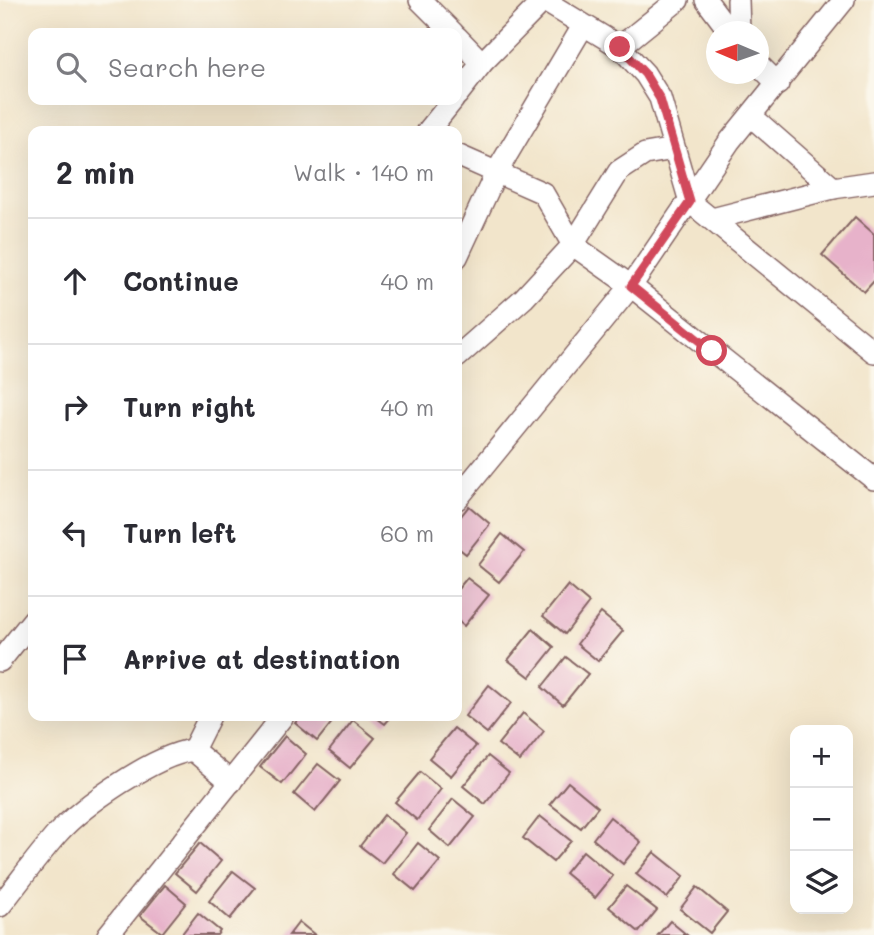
<!DOCTYPE html>
<meta charset="utf-8">
<style>
body{margin:0;font-family:Mali,sans-serif;background:#f7f7f7;color:#2b2b33}
.controls{position:absolute;right:21px;bottom:21px;display:grid;overflow:hidden;border-radius:14px;box-shadow:0 7px 28px #0002}
.controls button{width:63px;height:63px;display:grid;place-items:center;padding:0;border:0;border-bottom:2px solid #e1e1e2;background:#fff;color:#2b2b33;font:35px sans-serif}
.compass{position:absolute;left:706px;top:21px;width:63px;height:63px;border-radius:50%;background:#fff;box-shadow:0 7px 28px #0002;rotate:272deg}
.stop{position:absolute;width:21px;height:21px;margin:-16px;border:5px solid #d1495b;border-radius:50%;background:#fff}
.stop.end{background:#d1495b;border-color:#fff;box-shadow:0 2px 7px #0008}
.list{margin:0;padding:0;list-style:none}
h2{display:flex;justify-content:space-between;align-items:center;height:91px;margin:0;padding:0 28px;font-size:30px}
h2 small{font-size:23px;font-weight:400;color:#7c7c81}
.list li{display:grid;grid-template-columns:46px 1fr auto;gap:21px;align-items:center;box-sizing:border-box;height:126px;padding:0 28px;border-top:2px solid #e1e1e2}
.list b{display:block;font-size:26px;white-space:nowrap}
.list em{font-size:23px;font-style:normal;color:#7c7c81}
.icon{flex:none;width:38px;height:38px;fill:none;stroke:currentColor;stroke-width:2;stroke-linecap:round;stroke-linejoin:round}
.map{position:relative;flex:none;width:874px;height:935px;overflow:hidden}
.search{position:absolute;background:#fff;box-shadow:0 7px 28px #0002;left:28px;top:28px;width:434px;height:77px;display:flex;align-items:center;gap:18px;box-sizing:border-box;padding:0 24px;border-radius:14px;color:#7c7c81;font-size:26px}
.panel{position:absolute;background:#fff;box-shadow:0 7px 28px #0002;left:28px;top:126px;width:434px;height:595px;border-radius:14px}
.map>svg:first-child{display:block}
.building{fill:#e7b2ca}
.lines{fill:none;stroke-linecap:round;stroke-linejoin:round}
.minor-casing{stroke:#856463;stroke-width:24}
.minor{stroke:#fff;stroke-width:21}
.route{stroke:#d1495b;stroke-width:9}
</style>
<div class="map">
<svg width="874" height="935" viewBox="0 0 874 935">
<rect width="100%" height="100%" fill="#fbf7ec"/>
<filter id="ink" filterUnits="userSpaceOnUse"><feTurbulence type="fractalNoise" baseFrequency=".0143" numOctaves="2"/><feDisplacementMap in="SourceGraphic" scale="14" xChannelSelector="R" yChannelSelector="G"/><feConvolveMatrix kernelMatrix="1 2 1 2 8 2 1 2 1" color-interpolation-filters="sRGB"/></filter>
<filter id="wash" filterUnits="userSpaceOnUse"><feTurbulence type="fractalNoise" baseFrequency=".00686" numOctaves="4" result="noise"/><feDisplacementMap in="SourceGraphic" scale="28" xChannelSelector="R" yChannelSelector="G"/><feGaussianBlur stdDeviation="1.57" result="paint"/><feColorMatrix in="noise" values="0 0 0 0 0 0 0 0 0 0 0 0 0 0 0 0 0 1.4 0 .05"/><feComposite in="paint" operator="in"/></filter>
<g filter="url(#wash)">
<rect width="100%" height="100%" fill="#f2e5cb"/>
<g id="blocks">
<!-- building -->
<g class="building">
<path d="M 855,217 L 874,234 L 874,281 L 864,292 L 822,255 Z"/>
<path d="M 469,506 L 490,524 L 466,554 L 457,547 L 457,521 Z"/>
<path d="M 502,534 L 524,552 L 499,582 L 478,565 Z"/>
<path d="M 467,578 L 489,595 L 464,626 L 457,620 L 457,590 Z"/>
<path d="M 568,585 L 589,603 L 565,634 L 543,616 Z"/>
<path d="M 601,613 L 623,631 L 598,661 L 577,644 Z"/>
<path d="M 533,629 L 554,647 L 530,677 L 508,660 Z"/>
<path d="M 566,657 L 588,674 L 563,705 L 542,687 Z"/>
<path d="M 489,685 L 511,703 L 487,733 L 465,716 Z"/>
<path d="M 523,713 L 544,731 L 520,761 L 498,744 Z"/>
<path d="M 301,716 L 337,716 L 317,741 L 295,723 Z"/>
<path d="M 374,716 L 392,716 L 385,724 Z"/>
<path d="M 353,720 L 375,738 L 350,768 L 329,751 Z"/>
<path d="M 454,728 L 476,746 L 451,776 L 429,758 Z"/>
<path d="M 285,736 L 306,754 L 282,784 L 260,767 Z"/>
<path d="M 488,756 L 509,773 L 485,804 L 463,786 Z"/>
<path d="M 318,764 L 340,781 L 315,812 L 294,794 Z"/>
<path d="M 420,772 L 441,789 L 417,820 L 395,802 Z"/>
<path d="M 568,782 L 598,807 L 581,828 L 550,804 Z"/>
<path d="M 453,799 L 475,817 L 450,848 L 429,830 Z"/>
<path d="M 384,815 L 406,833 L 382,863 L 360,846 Z"/>
<path d="M 540,816 L 571,841 L 553,862 L 523,838 Z"/>
<path d="M 610,817 L 641,842 L 623,864 L 593,839 Z"/>
<path d="M 200,843 L 221,861 L 197,891 L 175,873 Z"/>
<path d="M 418,843 L 440,861 L 415,891 L 394,874 Z"/>
<path d="M 583,851 L 613,876 L 595,898 L 565,873 Z"/>
<path d="M 654,852 L 684,876 L 667,898 L 636,874 Z"/>
<path d="M 233,871 L 255,888 L 230,919 L 209,901 Z"/>
<path d="M 165,885 L 186,903 L 162,933 L 140,916 Z"/>
<path d="M 626,886 L 657,910 L 639,932 L 609,907 Z"/>
<path d="M 697,887 L 727,912 L 710,933 L 680,909 Z"/>
<path d="M 198,913 L 220,931 L 217,935 L 181,935 Z"/>
<path d="M 670,921 L 687,935 L 658,935 Z"/>
<path d="M 299,922 L 315,935 L 289,935 Z"/>
</g>
</g>
</g>
<g filter="url(#ink)">
<use href="#blocks" fill-opacity="0" stroke="#856463" stroke-width="2"/>
<g class="lines">
<defs>
<g id="minor">
<path d="M 420,0 L 453,33"/>
<path d="M 543,0 L 620,47 L 645,74 L 660,98 L 690,202 L 874,352"/>
<path d="M 706,0 L 730,32"/>
<path d="M 738,0 L 739,32"/>
<path d="M 457,37 L 482,63"/>
<path d="M 620,47 L 678,0"/>
<path d="M 758,64 L 778,84"/>
<path d="M 457,95 L 482,63 L 544,0"/>
<path d="M 751,116 L 833,188"/>
<path d="M 428,131 L 453,100"/>
<path d="M 457,155 L 543,193 L 573,245 L 631,286 L 874,479"/>
<path d="M 712,219 L 833,188 L 874,182"/>
<path d="M 457,257 L 496,173 L 583,26"/>
<path d="M 457,357 L 524,298 L 573,245 L 619,171 L 645,154 L 674,149"/>
<path d="M 457,499 L 631,286 L 729,142 L 844,0"/>
<path d="M 0,661 L 33,620"/>
<path d="M 193,750 L 210,716"/>
<path d="M 0,906 C 19,882 37,857 57,834 C 83,805 155,755 193,750 L 231,782"/>
<path d="M 108,935 L 283,716"/>
</g>
</defs>
<!-- minor casing -->
<use href="#minor" class="minor-casing"/>
<!-- minor -->
<use href="#minor" class="minor"/>
</g>
</g>
<g class="lines" filter="url(#ink)">
<!-- route -->
<path class="route" d="M 620,47 L 645,74 L 660,99 L 690,202 L 631,286 L 712,351"/>
</g>
</svg>
<div class="controls">
<button>+</button>
<button>−</button>
<button><svg class="icon" aria-label="layers" viewBox="0 0 24 24"><path d="M12 4l9 5-9 5-9-5zM3 14l9 5 9-5"/></svg></button>
</div>
<svg class="compass" viewBox="-18 -18 36 36"><path d="M0-13l5 13h-10z" fill="#e53935"/><path d="M0 13l5-13h-10z" fill="#7c7c81"/></svg>
<div class="stop" style="left:712px;top:351px"></div>
<div class="stop end" style="left:620px;top:47px"></div>
<div class="search"><svg class="icon" aria-label="search" viewBox="0 0 24 24"><circle cx="10" cy="10" r="6"/><path d="M15 15l6 6"/></svg>Search here</div>
<section class="panel">
<h2>2 min<small>Walk · 140 m</small></h2>
<ul class="list">
<li><svg class="icon" aria-label="ahead" viewBox="0 0 24 24"><path d="M12 20V5M6 11l6-6 6 6"/></svg><div><b>Continue</b></div><em>40 m</em></li>
<li><svg class="icon" aria-label="right" viewBox="0 0 24 24"><path d="M7 20v-9h11M14 6l5 5-5 5"/></svg><div><b>Turn right</b></div><em>40 m</em></li>
<li><svg class="icon" aria-label="left" viewBox="0 0 24 24"><path d="M17 20v-9H6M10 6l-5 5 5 5"/></svg><div><b>Turn left</b></div><em>60 m</em></li>
<li><svg class="icon" aria-label="arrive" viewBox="0 0 24 24"><path d="M6 21V4h12l-3 4 3 4H6"/></svg><div><b>Arrive at destination</b></div></li>
</ul>
</section>
</div>
